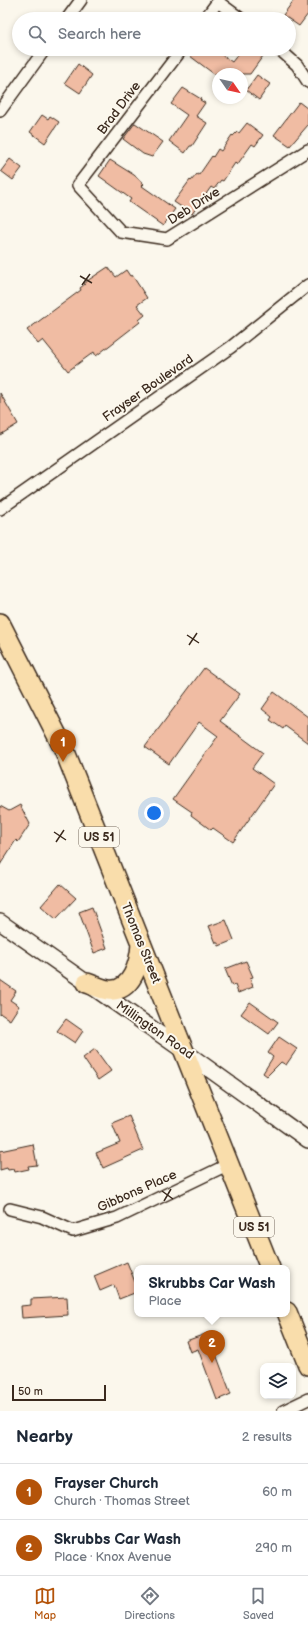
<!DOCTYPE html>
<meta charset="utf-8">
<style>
body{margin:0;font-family:"Balsamiq Sans",sans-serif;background:#f6f6f7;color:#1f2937}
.controls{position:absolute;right:12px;bottom:12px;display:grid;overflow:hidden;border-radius:8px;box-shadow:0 2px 6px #0003}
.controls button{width:36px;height:36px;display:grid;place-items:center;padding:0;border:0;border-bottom:1px solid #e0e1e3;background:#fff;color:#1f2937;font:20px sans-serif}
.compass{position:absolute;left:212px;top:68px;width:36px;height:36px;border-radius:50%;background:#fff;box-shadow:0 2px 6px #0003;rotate:124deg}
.scale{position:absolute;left:12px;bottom:10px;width:94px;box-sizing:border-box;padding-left:4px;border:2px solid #3b2a1e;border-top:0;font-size:11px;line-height:14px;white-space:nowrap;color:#3b2a1e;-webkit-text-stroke:3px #fbf7ec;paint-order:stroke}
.you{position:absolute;left:154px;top:813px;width:14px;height:14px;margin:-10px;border:3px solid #fff;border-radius:50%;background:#1a73e8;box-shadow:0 0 0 6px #1a73e833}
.badge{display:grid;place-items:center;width:26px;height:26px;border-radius:50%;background:#b45309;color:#fff;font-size:13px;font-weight:700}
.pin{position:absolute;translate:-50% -33px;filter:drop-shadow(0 1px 2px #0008)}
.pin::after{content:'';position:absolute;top:21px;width:14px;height:12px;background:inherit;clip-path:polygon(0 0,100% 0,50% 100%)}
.popup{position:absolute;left:134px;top:1265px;width:156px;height:52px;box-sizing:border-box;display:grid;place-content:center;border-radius:8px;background:#fff;filter:drop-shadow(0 1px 3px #0005);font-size:13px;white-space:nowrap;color:#747a83}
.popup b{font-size:15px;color:#1f2937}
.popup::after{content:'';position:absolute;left:50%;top:100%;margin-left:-8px;border:8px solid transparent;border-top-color:#fff}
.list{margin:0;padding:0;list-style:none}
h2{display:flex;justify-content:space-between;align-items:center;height:52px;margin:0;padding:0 16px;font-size:17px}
h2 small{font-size:13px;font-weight:400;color:#747a83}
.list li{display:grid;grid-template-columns:26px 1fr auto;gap:12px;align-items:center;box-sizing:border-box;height:56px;padding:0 16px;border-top:1px solid #e0e1e3}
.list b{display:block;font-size:15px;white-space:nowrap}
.list p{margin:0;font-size:13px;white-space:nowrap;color:#747a83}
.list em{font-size:13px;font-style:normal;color:#747a83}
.icon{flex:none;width:22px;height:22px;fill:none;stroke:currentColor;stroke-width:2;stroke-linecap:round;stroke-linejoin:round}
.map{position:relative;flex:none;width:308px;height:1411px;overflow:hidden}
.search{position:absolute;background:#fff;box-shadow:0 2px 6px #0003;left:12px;right:12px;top:12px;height:44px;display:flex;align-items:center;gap:10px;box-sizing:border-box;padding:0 14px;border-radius:22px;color:#747a83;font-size:15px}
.sheet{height:164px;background:#fff}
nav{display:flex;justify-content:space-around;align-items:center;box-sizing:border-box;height:56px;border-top:1px solid #e0e1e3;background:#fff;font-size:11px;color:#747a83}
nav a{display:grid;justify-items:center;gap:2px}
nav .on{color:#b45309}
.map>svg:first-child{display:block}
.building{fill:#f0bca3;stroke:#3b2a1e}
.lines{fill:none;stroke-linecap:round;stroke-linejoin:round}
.street-casing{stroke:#3b2a1e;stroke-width:14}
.secondary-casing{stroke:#3b2a1e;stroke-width:18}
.highway-casing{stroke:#3b2a1e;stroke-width:22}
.street{stroke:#fbf7ec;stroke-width:11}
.secondary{stroke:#fbf7ec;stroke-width:15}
.highway{stroke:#f9ddab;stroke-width:19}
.ticks{fill:none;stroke:#3b2a1e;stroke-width:1.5}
.labels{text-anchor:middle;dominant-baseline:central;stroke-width:4;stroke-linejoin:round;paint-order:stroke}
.shield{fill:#fbf7ec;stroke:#75685c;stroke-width:1}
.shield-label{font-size:12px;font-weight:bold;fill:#3b2a1e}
.street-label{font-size:13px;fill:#3b2a1e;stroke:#fbf7ec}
</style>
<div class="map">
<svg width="308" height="1411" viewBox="0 0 308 1411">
<rect width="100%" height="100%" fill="#fbf7ec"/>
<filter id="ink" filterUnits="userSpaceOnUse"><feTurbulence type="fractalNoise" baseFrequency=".025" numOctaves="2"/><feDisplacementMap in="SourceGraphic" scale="8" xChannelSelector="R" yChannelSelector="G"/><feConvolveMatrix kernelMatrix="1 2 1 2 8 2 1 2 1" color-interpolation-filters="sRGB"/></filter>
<g filter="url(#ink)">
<!-- building -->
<g class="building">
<path d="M 294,0 L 308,0 L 308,14 L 299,26 L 283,15 Z"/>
<path d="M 195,49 L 214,49 L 232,62 L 242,49 L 268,49 L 250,74 L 214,74 L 190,56 Z"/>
<path d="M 78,64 L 92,75 L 80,93 L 65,83 Z"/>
<path d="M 257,75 L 270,84 L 259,100 L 246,90 Z"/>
<path d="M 183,88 L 201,99 L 200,100 L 205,103 L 196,116 L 207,123 L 192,146 L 190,146 L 185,153 L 169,141 L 187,115 L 171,104 Z"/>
<path d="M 299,102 L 308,109 L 308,125 L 290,146 L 274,135 Z"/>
<path d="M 42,115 L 48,119 L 50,116 L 59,122 L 45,143 L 30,132 Z"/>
<path d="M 135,123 L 163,142 L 152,157 L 143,154 L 123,139 Z"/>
<path d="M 247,123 L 263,135 L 255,146 L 252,144 L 237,165 L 235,163 L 223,181 L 221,180 L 214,189 L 211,187 L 192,214 L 174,202 L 190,180 L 191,181 L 197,174 L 199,175 L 212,156 L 213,157 L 218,149 L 221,151 L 232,135 L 233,136 L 237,132 L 239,133 Z"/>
<path d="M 10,159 L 22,168 L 13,180 L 1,171 Z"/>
<path d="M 110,160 L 134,175 L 144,184 L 142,186 L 175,209 L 163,226 L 129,202 L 131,199 L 99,176 Z"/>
<path d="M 108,267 L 116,277 L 126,270 L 130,276 L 132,275 L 147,298 L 137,305 L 145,315 L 139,320 L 140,322 L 96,356 L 94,352 L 68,371 L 43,340 L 38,344 L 27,330 L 81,290 L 80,288 L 85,284 L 84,283 Z"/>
<path d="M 0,393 L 18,424 L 0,435 Z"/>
<path d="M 204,668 L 240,694 L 220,721 L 263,753 L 252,768 L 274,784 L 233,842 L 213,828 L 211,830 L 191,815 L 192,812 L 173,799 L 218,736 L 199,722 L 169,764 L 145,747 Z"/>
<path d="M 274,692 L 308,717 L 308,743 L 285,726 L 283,729 L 270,720 L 272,717 L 262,709 Z"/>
<path d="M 20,805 L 30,824 L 18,842 L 16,840 L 0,865 L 0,806 L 9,811 Z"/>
<path d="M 60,884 L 76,898 L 56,919 L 41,906 Z"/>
<path d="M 92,907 L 107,948 L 94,953 L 79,912 Z"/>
<path d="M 226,920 L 234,940 L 219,946 L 218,943 L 216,943 L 209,926 Z"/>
<path d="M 246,961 L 253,977 L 250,978 L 253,987 L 238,993 L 235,985 L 232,986 L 225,969 Z"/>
<path d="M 0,980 L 16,991 L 10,1000 L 19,1006 L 10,1020 L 1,1014 L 0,1015 Z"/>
<path d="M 250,1002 L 278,1022 L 269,1034 L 241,1014 Z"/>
<path d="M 66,1019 L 83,1031 L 75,1043 L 57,1031 Z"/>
<path d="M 279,1037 L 297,1049 L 286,1065 L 281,1062 L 267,1076 L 263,1073 L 273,1057 L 268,1053 Z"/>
<path d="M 95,1049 L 111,1071 L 98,1080 L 83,1058 Z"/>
<path d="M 129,1116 L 143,1150 L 103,1168 L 96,1153 L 120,1143 L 112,1123 Z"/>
<path d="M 33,1144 L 37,1165 L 28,1166 L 29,1169 L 15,1172 L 14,1169 L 8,1170 L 7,1168 L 0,1170 L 0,1151 Z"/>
<path d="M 127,1262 L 137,1287 L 137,1292 L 119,1299 L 114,1285 L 100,1291 L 94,1276 Z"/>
<path d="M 67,1297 L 68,1315 L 22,1318 L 21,1306 L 31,1305 L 31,1299 Z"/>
<path d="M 208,1333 L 231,1394 L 217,1400 L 198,1349 L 190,1352 L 186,1341 Z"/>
</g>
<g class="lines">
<defs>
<g id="street">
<path d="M 218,2 L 241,19"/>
<path d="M 67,19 L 81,0"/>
<path d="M 205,19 L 219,0"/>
<path d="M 182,49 L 78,185 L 121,232 L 167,239 L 308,150"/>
<path d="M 279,49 L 297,65 L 308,82"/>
<path d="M 0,111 L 45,49"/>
<path d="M 0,509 L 231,347 L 308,285"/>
<path d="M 10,1209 L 42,1217 L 73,1231 L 117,1218 L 229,1164"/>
<path d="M 283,1411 L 308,1399"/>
</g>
<path id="secondary" d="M 0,922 L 184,1051 L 308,1140"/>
<g id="highway">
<path d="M 0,623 L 64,749 L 270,1268"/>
<path d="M 87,983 C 93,985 101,989 108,990 C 132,993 140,962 141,944"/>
<path d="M 287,1312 L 308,1365"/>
</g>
</defs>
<!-- street casing -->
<use href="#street" class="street-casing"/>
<!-- secondary casing -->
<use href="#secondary" class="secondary-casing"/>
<!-- highway casing -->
<use href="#highway" class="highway-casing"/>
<!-- street -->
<use href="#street" class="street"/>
<!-- secondary -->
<use href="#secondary" class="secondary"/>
<!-- highway -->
<use href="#highway" class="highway"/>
</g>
</g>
<!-- ticks -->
<path class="ticks" d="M 80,276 L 92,283M 82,285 L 90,274M 187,635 L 199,643M 189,645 L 197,633M 54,832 L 66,840M 56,842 L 64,830M 162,1191 L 173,1199M 164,1201 L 171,1189"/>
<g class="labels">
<!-- shield labels -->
<g class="shield">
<rect x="79" y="827" width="40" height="20" rx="3"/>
<rect x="234" y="1217" width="40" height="20" rx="3"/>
</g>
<g class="shield-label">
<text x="99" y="837">US 51</text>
<text x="254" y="1227">US 51</text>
</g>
<!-- street labels -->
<g class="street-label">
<text transform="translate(119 108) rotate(-53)">Brad Drive</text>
<text transform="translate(194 206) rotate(-32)">Deb Drive</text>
<text transform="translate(148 388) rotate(-35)">Frayser Boulevard</text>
<text transform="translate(141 943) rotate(68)">Thomas Street</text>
<text transform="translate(155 1030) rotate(35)">Millington Road</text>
<text transform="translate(137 1191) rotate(-24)">Gibbons Place</text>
</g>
</g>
</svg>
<div class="controls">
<button><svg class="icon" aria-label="layers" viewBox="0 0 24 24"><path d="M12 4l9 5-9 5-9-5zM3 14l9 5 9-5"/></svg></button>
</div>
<svg class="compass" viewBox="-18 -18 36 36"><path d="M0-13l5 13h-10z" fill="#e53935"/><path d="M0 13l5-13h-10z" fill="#747a83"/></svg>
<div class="scale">50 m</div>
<div class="you"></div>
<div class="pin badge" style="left:63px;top:762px">1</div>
<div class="pin badge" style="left:212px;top:1363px">2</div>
<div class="popup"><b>Skrubbs Car Wash</b>Place</div>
<div class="search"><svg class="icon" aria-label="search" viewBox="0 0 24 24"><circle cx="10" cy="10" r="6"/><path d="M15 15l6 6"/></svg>Search here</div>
</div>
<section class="sheet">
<h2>Nearby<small>2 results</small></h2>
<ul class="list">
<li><span class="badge">1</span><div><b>Frayser Church</b><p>Church · Thomas Street</p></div><em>60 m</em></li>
<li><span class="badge">2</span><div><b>Skrubbs Car Wash</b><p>Place · Knox Avenue</p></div><em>290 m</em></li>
</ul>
</section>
<nav>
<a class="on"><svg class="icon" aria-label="map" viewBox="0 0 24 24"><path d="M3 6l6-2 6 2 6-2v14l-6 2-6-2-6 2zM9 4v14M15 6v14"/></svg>Map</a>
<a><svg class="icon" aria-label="directions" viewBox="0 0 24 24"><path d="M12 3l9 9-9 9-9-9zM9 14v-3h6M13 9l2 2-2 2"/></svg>Directions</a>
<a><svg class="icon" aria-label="saved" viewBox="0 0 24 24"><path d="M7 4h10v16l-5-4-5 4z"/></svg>Saved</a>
</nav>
